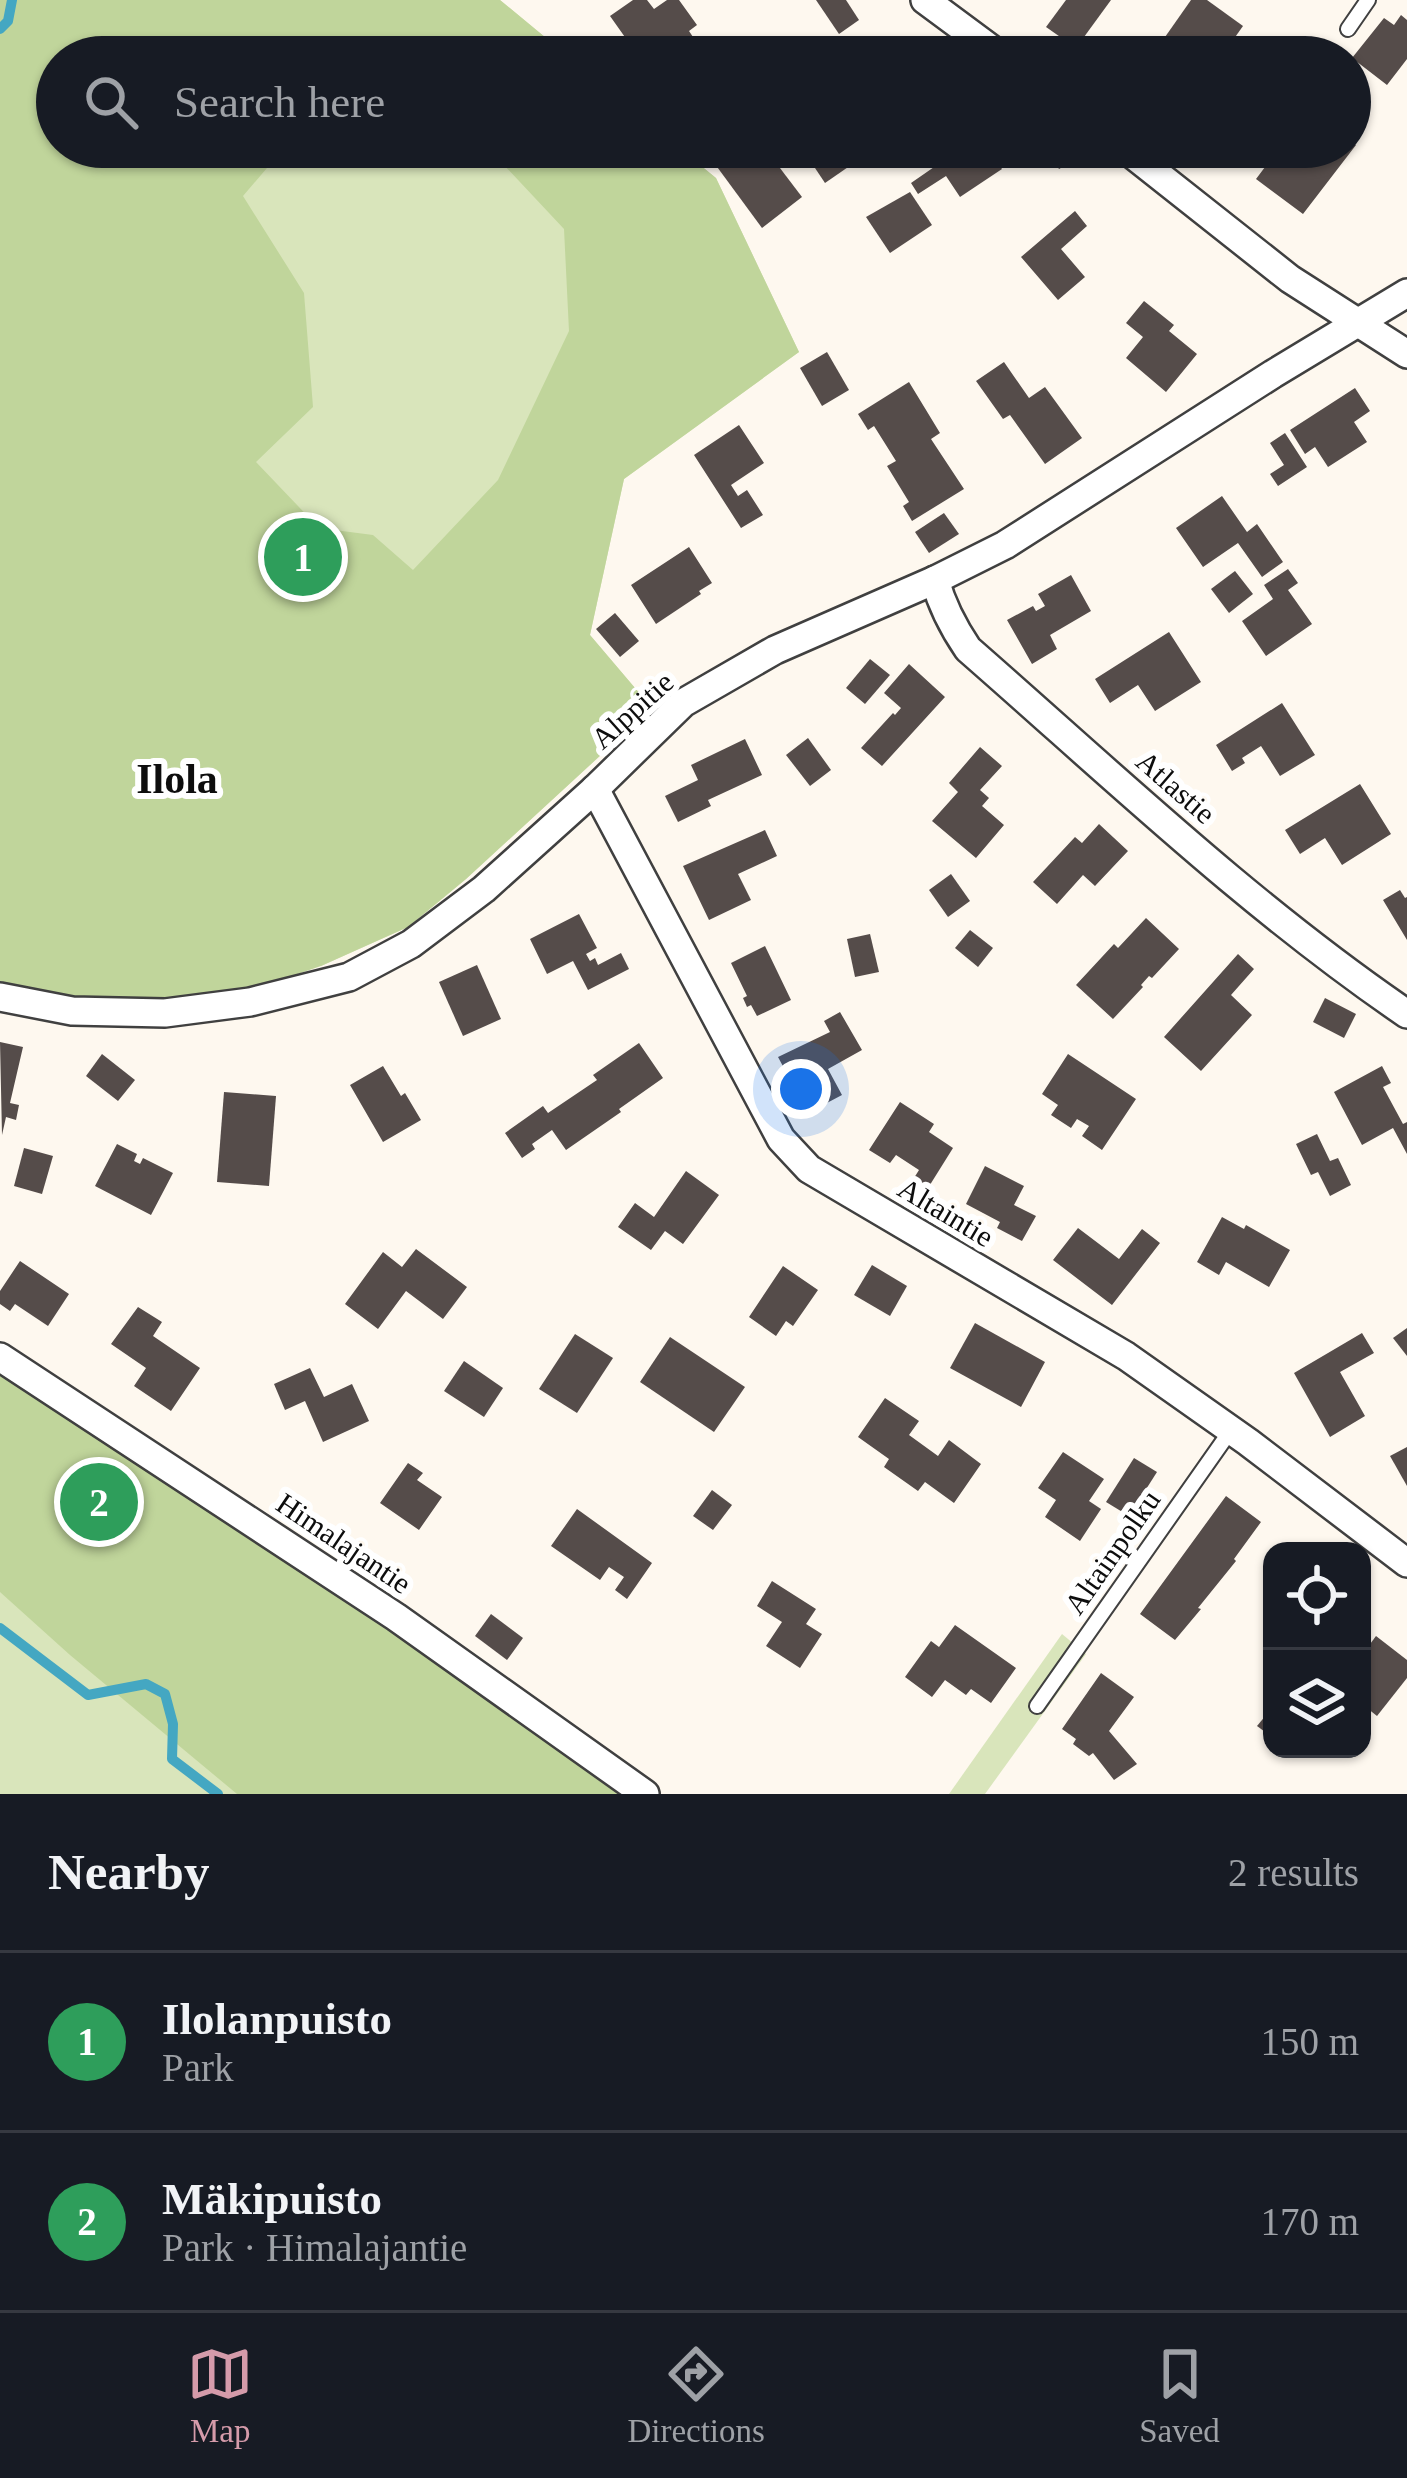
<!DOCTYPE html>
<meta charset="utf-8">
<style>
body{margin:0;font-family:"Times New Roman",serif;background:#242831;color:#f1f3f6}
.controls{position:absolute;right:36px;bottom:36px;display:grid;overflow:hidden;border-radius:24px;box-shadow:0 3px 9px #0004}
.controls button{width:108px;height:108px;display:grid;place-items:center;padding:0;border:0;border-bottom:3px solid #363941;background:#171b24;color:#f1f3f6;font:60px sans-serif}
.you{position:absolute;left:801px;top:1089px;width:42px;height:42px;margin:-30px;border:9px solid #fff;border-radius:50%;background:#1a73e8;box-shadow:0 0 0 18px #1a73e833}
.badge{display:grid;place-items:center;width:78px;height:78px;border-radius:50%;background:#d59baa;color:#fff;font-size:39px;font-weight:700}
.pin{position:absolute;translate:-50% -50%;border:6px solid #fff;box-shadow:0 3px 12px #0006}
.list{margin:0;padding:0;list-style:none}
h2{display:flex;justify-content:space-between;align-items:center;height:156px;margin:0;padding:0 48px;font-size:51px}
h2 small{font-size:39px;font-weight:400;color:#9ea1a6}
.list li{display:grid;grid-template-columns:78px 1fr auto;gap:36px;align-items:center;box-sizing:border-box;height:180px;padding:0 48px;border-top:3px solid #363941}
.list b{display:block;font-size:45px;white-space:nowrap}
.list p{margin:0;font-size:39px;white-space:nowrap;color:#9ea1a6}
.list em{font-size:39px;font-style:normal;color:#9ea1a6}
.icon{flex:none;width:66px;height:66px;fill:none;stroke:currentColor;stroke-width:2;stroke-linecap:round;stroke-linejoin:round}
.map{position:relative;flex:none;width:1407px;height:1794px;overflow:hidden}
.search{position:absolute;background:#171b24;box-shadow:0 3px 9px #0004;left:36px;right:36px;top:36px;height:132px;display:flex;align-items:center;gap:30px;box-sizing:border-box;padding:0 42px;border-radius:66px;color:#9ea1a6;font-size:45px}
.sheet{height:516px;background:#171b24}
nav{display:flex;justify-content:space-around;align-items:center;box-sizing:border-box;height:168px;border-top:3px solid #363941;background:#171b24;font-size:33px;color:#9ea1a6}
nav a{display:grid;justify-items:center;gap:6px}
nav .on{color:#d59baa}
.map>svg:first-child{display:block}
.green{fill:#d9e5bb}
.forest{fill:#c0d59b}
.lines{fill:none;stroke-linecap:round;stroke-linejoin:round}
.stream{stroke:#44a7c2;stroke-width:10}
.building{fill:#554c4a}
.service-casing{stroke:#404040;stroke-width:18}
.minor-casing{stroke:#404040;stroke-width:32}
.service{stroke:#fff;stroke-width:14}
.minor{stroke:#fff;stroke-width:27}
.labels{text-anchor:middle;dominant-baseline:central;stroke-width:12;stroke-linejoin:round;paint-order:stroke}
.street-label{font-size:30px;fill:#0d0d0d;stroke:#fff}
.district-label{font-size:42px;font-weight:bold;fill:#0d0d0d;stroke:#fff}
</style>
<div class="map">
<svg width="1407" height="1794" viewBox="0 0 1407 1794">
<rect width="100%" height="100%" fill="#fef8ef"/>
<!-- green -->
<g class="green">
<path d="M 0,0 L 500,0 L 569,57 L 57,57 L 57,147 L 678,147 L 716,178 L 799,352 L 624,479 L 590,635 L 652,708 L 466,879 L 408,927 L 321,966 L 0,981 Z"/>
<path d="M 0,1373 L 626,1794 L 0,1794 Z"/>
<path d="M 1062,1634 L 1086,1654 L 985,1794 L 949,1794 Z"/>
</g>
<!-- forest -->
<g class="forest">
<path d="M 0,0 L 500,0 L 569,57 L 57,57 L 57,147 L 315,147 L 267,168 L 243,196 L 304,293 L 313,407 L 256,462 L 319,528 L 373,535 L 413,570 L 498,480 L 569,331 L 564,229 L 487,147 L 678,147 L 716,178 L 799,352 L 624,479 L 590,635 L 652,708 L 466,879 L 408,927 L 321,966 L 242,993 L 134,1003 L 39,993 L 0,981 Z"/>
<path d="M 0,1373 L 397,1631 L 624,1794 L 237,1794 L 70,1655 L 0,1592 Z"/>
</g>
<g class="lines">
<!-- stream -->
<g class="stream">
<path d="M 0,29 L 8,21 L 12,0"/>
<path d="M 0,1628 L 88,1695 L 146,1684 L 165,1694 L 173,1724 L 172,1759 L 218,1794"/>
</g>
</g>
<!-- building -->
<g class="building">
<path d="M 633,0 L 647,0 L 654,9 L 667,0 L 679,0 L 697,25 L 689,31 L 695,40 L 672,57 L 639,57 L 610,16 Z"/>
<path d="M 816,0 L 846,0 L 859,20 L 839,34 Z"/>
<path d="M 1066,0 L 1111,0 L 1076,48 L 1046,27 Z"/>
<path d="M 1191,0 L 1207,0 L 1243,26 L 1221,57 L 1151,57 Z"/>
<path d="M 1401,15 L 1407,20 L 1407,59 L 1387,85 L 1352,58 L 1384,18 L 1394,25 Z"/>
<path d="M 889,40 L 901,57 L 865,57 Z"/>
<path d="M 717,41 L 725,51 L 731,47 L 738,57 L 694,57 Z"/>
<path d="M 1350,130 L 1357,135 L 1352,142 L 1356,145 L 1303,214 L 1256,179 L 1280,147 L 1350,147 Z"/>
<path d="M 729,147 L 764,147 L 802,197 L 762,228 L 712,160 Z"/>
<path d="M 801,147 L 862,147 L 867,154 L 825,183 Z"/>
<path d="M 963,147 L 987,147 L 1002,169 L 960,197 L 946,176 L 918,194 L 911,183 Z"/>
<path d="M 1045,147 L 1077,147 L 1082,156 L 1059,169 Z"/>
<path d="M 1220,147 L 1254,147 L 1239,167 L 1217,150 Z"/>
<path d="M 910,192 L 932,225 L 890,253 L 866,217 Z"/>
<path d="M 1075,211 L 1087,226 L 1061,249 L 1085,277 L 1058,300 L 1021,257 Z"/>
<path d="M 1144,301 L 1174,325 L 1169,331 L 1197,354 L 1166,392 L 1126,358 L 1143,337 L 1126,323 Z"/>
<path d="M 827,352 L 849,390 L 822,406 L 800,368 Z"/>
<path d="M 1004,362 L 1029,398 L 1045,387 L 1082,438 L 1045,464 L 1010,415 L 1003,419 L 976,381 Z"/>
<path d="M 909,382 L 940,433 L 931,439 L 964,489 L 912,521 L 903,506 L 909,502 L 887,466 L 896,461 L 874,426 L 868,430 L 858,414 Z"/>
<path d="M 1355,388 L 1370,411 L 1354,422 L 1367,442 L 1328,467 L 1315,447 L 1305,454 L 1290,430 Z"/>
<path d="M 739,425 L 764,463 L 731,485 L 738,496 L 747,490 L 763,515 L 741,528 L 694,455 Z"/>
<path d="M 1285,433 L 1307,467 L 1278,486 L 1270,474 L 1284,465 L 1270,443 Z"/>
<path d="M 1222,496 L 1247,532 L 1257,524 L 1283,562 L 1262,577 L 1238,543 L 1203,567 L 1176,528 Z"/>
<path d="M 944,513 L 959,534 L 929,553 L 915,532 Z"/>
<path d="M 689,547 L 712,583 L 699,591 L 701,594 L 656,624 L 631,585 Z"/>
<path d="M 1288,569 L 1298,583 L 1288,590 L 1312,624 L 1266,656 L 1242,621 L 1273,599 L 1264,585 Z"/>
<path d="M 1235,571 L 1253,594 L 1229,613 L 1211,589 Z"/>
<path d="M 1071,575 L 1091,611 L 1050,635 L 1057,649 L 1032,664 L 1007,620 L 1033,606 L 1036,611 L 1045,606 L 1038,594 Z"/>
<path d="M 615,613 L 639,641 L 620,657 L 596,629 Z"/>
<path d="M 1169,632 L 1201,682 L 1155,711 L 1138,685 L 1110,703 L 1095,679 Z"/>
<path d="M 870,659 L 890,675 L 865,704 L 846,688 Z"/>
<path d="M 909,664 L 945,697 L 882,766 L 861,748 L 893,713 L 895,715 L 901,708 L 884,693 Z"/>
<path d="M 1282,703 L 1315,755 L 1280,776 L 1261,746 L 1242,758 L 1245,763 L 1232,771 L 1216,745 Z"/>
<path d="M 808,738 L 831,770 L 810,786 L 786,755 Z"/>
<path d="M 745,739 L 762,775 L 708,800 L 711,806 L 678,822 L 665,796 L 698,780 L 691,765 Z"/>
<path d="M 980,747 L 1002,766 L 980,790 L 989,798 L 982,806 L 1004,825 L 976,858 L 932,821 L 958,792 L 949,783 Z"/>
<path d="M 1360,784 L 1391,834 L 1342,865 L 1325,838 L 1300,854 L 1285,830 Z"/>
<path d="M 1099,824 L 1128,851 L 1095,886 L 1083,875 L 1057,904 L 1033,882 L 1075,837 L 1082,843 Z"/>
<path d="M 765,830 L 777,856 L 738,874 L 751,900 L 709,920 L 683,866 Z"/>
<path d="M 951,874 L 970,901 L 948,917 L 929,890 Z"/>
<path d="M 1400,890 L 1405,898 L 1407,897 L 1407,940 L 1383,900 Z"/>
<path d="M 579,914 L 597,948 L 586,954 L 590,961 L 595,958 L 598,965 L 621,953 L 629,969 L 588,990 L 573,961 L 547,974 L 530,939 Z"/>
<path d="M 1146,918 L 1179,949 L 1152,978 L 1149,976 L 1141,985 L 1143,987 L 1113,1019 L 1076,985 L 1114,944 L 1118,948 Z"/>
<path d="M 970,930 L 993,948 L 978,967 L 955,948 Z"/>
<path d="M 870,934 L 879,972 L 855,977 L 847,939 Z"/>
<path d="M 765,946 L 791,1000 L 757,1016 L 751,1005 L 747,1007 L 743,998 L 747,996 L 731,963 Z"/>
<path d="M 1238,954 L 1254,969 L 1231,995 L 1252,1015 L 1201,1071 L 1164,1037 Z"/>
<path d="M 477,965 L 501,1019 L 463,1036 L 439,982 Z"/>
<path d="M 1325,998 L 1356,1014 L 1344,1038 L 1313,1022 Z"/>
<path d="M 840,1012 L 862,1050 L 828,1069 L 842,1095 L 808,1113 L 778,1057 L 830,1032 L 824,1021 Z"/>
<path d="M 0,1042 L 23,1047 L 10,1103 L 19,1105 L 16,1120 L 6,1117 L 2,1135 Z"/>
<path d="M 639,1043 L 663,1078 L 619,1109 L 621,1112 L 566,1150 L 552,1130 L 532,1144 L 535,1149 L 522,1158 L 505,1133 L 543,1106 L 548,1113 L 597,1080 L 593,1075 Z"/>
<path d="M 102,1054 L 135,1080 L 118,1101 L 86,1076 Z"/>
<path d="M 1068,1054 L 1136,1099 L 1102,1150 L 1082,1136 L 1089,1126 L 1077,1119 L 1071,1128 L 1051,1115 L 1058,1105 L 1042,1094 Z"/>
<path d="M 383,1066 L 401,1096 L 405,1093 L 421,1120 L 383,1142 L 350,1085 Z"/>
<path d="M 1382,1066 L 1391,1083 L 1383,1087 L 1403,1124 L 1407,1122 L 1407,1154 L 1393,1128 L 1362,1145 L 1334,1092 Z"/>
<path d="M 224,1092 L 276,1096 L 269,1186 L 217,1182 Z"/>
<path d="M 900,1102 L 934,1124 L 929,1132 L 953,1148 L 928,1188 L 914,1178 L 919,1170 L 896,1155 L 890,1163 L 869,1150 Z"/>
<path d="M 1317,1134 L 1330,1161 L 1338,1158 L 1351,1185 L 1330,1196 L 1318,1172 L 1311,1175 L 1296,1144 Z"/>
<path d="M 117,1144 L 137,1154 L 134,1161 L 140,1164 L 143,1158 L 173,1173 L 151,1215 L 95,1186 Z"/>
<path d="M 24,1148 L 53,1156 L 42,1194 L 14,1186 Z"/>
<path d="M 985,1166 L 1024,1186 L 1014,1205 L 1036,1216 L 1022,1241 L 997,1228 L 1000,1222 L 966,1204 Z"/>
<path d="M 686,1171 L 719,1195 L 683,1244 L 665,1231 L 651,1250 L 618,1227 L 635,1203 L 654,1217 Z"/>
<path d="M 1222,1217 L 1244,1229 L 1246,1225 L 1290,1250 L 1269,1287 L 1226,1262 L 1219,1275 L 1197,1262 Z"/>
<path d="M 1078,1228 L 1119,1259 L 1142,1229 L 1160,1243 L 1112,1305 L 1053,1260 Z"/>
<path d="M 416,1249 L 467,1287 L 443,1319 L 406,1291 L 378,1329 L 345,1304 L 383,1252 L 402,1267 Z"/>
<path d="M 20,1261 L 69,1294 L 48,1326 L 15,1304 L 10,1311 L 0,1304 L 0,1291 Z"/>
<path d="M 872,1265 L 907,1286 L 890,1316 L 854,1295 Z"/>
<path d="M 783,1266 L 818,1290 L 793,1326 L 786,1321 L 776,1336 L 749,1317 Z"/>
<path d="M 138,1307 L 162,1322 L 153,1336 L 200,1368 L 171,1411 L 134,1386 L 146,1368 L 111,1344 Z"/>
<path d="M 975,1323 L 1045,1362 L 1021,1407 L 950,1368 Z"/>
<path d="M 1407,1328 L 1407,1356 L 1393,1338 Z"/>
<path d="M 1362,1333 L 1374,1353 L 1340,1372 L 1365,1416 L 1330,1437 L 1294,1373 Z"/>
<path d="M 575,1334 L 613,1358 L 577,1413 L 539,1389 Z"/>
<path d="M 670,1337 L 745,1387 L 714,1432 L 640,1382 Z"/>
<path d="M 464,1361 L 503,1388 L 484,1417 L 444,1391 Z"/>
<path d="M 310,1368 L 324,1397 L 352,1384 L 369,1421 L 323,1442 L 305,1401 L 285,1410 L 274,1384 Z"/>
<path d="M 885,1398 L 919,1421 L 909,1435 L 938,1456 L 949,1440 L 981,1464 L 954,1503 L 925,1482 L 918,1491 L 884,1467 L 889,1459 L 858,1437 Z"/>
<path d="M 1407,1447 L 1407,1486 L 1390,1456 Z"/>
<path d="M 1063,1452 L 1104,1479 L 1089,1501 L 1101,1509 L 1080,1541 L 1045,1517 L 1056,1500 L 1038,1488 Z"/>
<path d="M 1134,1458 L 1157,1472 L 1129,1516 L 1106,1502 Z"/>
<path d="M 408,1463 L 423,1473 L 417,1480 L 442,1497 L 419,1530 L 380,1503 Z"/>
<path d="M 712,1490 L 732,1505 L 713,1530 L 693,1516 Z"/>
<path d="M 1226,1496 L 1261,1522 L 1234,1559 L 1236,1561 L 1198,1608 L 1201,1609 L 1175,1640 L 1140,1614 Z"/>
<path d="M 577,1509 L 652,1563 L 627,1599 L 615,1590 L 624,1577 L 609,1567 L 600,1580 L 551,1546 Z"/>
<path d="M 772,1581 L 816,1609 L 806,1624 L 822,1634 L 800,1668 L 766,1646 L 782,1622 L 757,1606 Z"/>
<path d="M 491,1614 L 523,1638 L 507,1660 L 475,1636 Z"/>
<path d="M 955,1625 L 1016,1668 L 991,1703 L 971,1689 L 966,1695 L 945,1680 L 932,1697 L 905,1677 L 931,1641 L 939,1647 Z"/>
<path d="M 1376,1636 L 1407,1660 L 1407,1678 L 1377,1716 L 1362,1704 L 1362,1655 Z"/>
<path d="M 1101,1673 L 1134,1697 L 1109,1731 L 1137,1764 L 1114,1780 L 1093,1753 L 1089,1756 L 1073,1744 L 1076,1739 L 1062,1729 Z"/>
<path d="M 1272,1708 L 1272,1737 L 1257,1726 Z"/>
</g>
<g class="lines">
<defs>
<g id="service">
<path d="M 1348,29 L 1368,0"/>
<path d="M 1037,1706 L 1231,1430"/>
</g>
<g id="minor">
<path d="M 925,0 L 1002,57"/>
<path d="M 1123,147 L 1290,279 L 1407,354"/>
<path d="M 935,580 C 942,606 953,627 968,649 C 1111,774 1250,907 1407,1014"/>
<path d="M 595,789 L 781,1139 L 809,1169 L 1126,1356 L 1248,1442 L 1407,1563"/>
<path d="M 0,997 L 72,1011 L 165,1013 L 250,1002 L 349,977 L 411,944 L 484,889 L 595,789 L 683,703 L 775,650 L 935,580 L 1005,545 L 1273,374 L 1407,293"/>
<path d="M 0,1357 L 396,1617 L 645,1794"/>
</g>
</defs>
<!-- service casing -->
<use href="#service" class="service-casing"/>
<!-- minor casing -->
<use href="#minor" class="minor-casing"/>
<!-- service -->
<use href="#service" class="service"/>
<!-- minor -->
<use href="#minor" class="minor"/>
</g>
<g class="labels">
<!-- street labels -->
<g class="street-label">
<text transform="translate(632 710) rotate(-42)">Alppitie</text>
<text transform="translate(1176 787) rotate(41)">Atlastie</text>
<text transform="translate(946 1212) rotate(31)">Altaintie</text>
<text transform="translate(344 1543) rotate(34)">Himalajantie</text>
<text transform="translate(1112 1552) rotate(-55)">Altainpolku</text>
</g>
<!-- district labels -->
<g class="district-label">
<text x="177" y="779">Ilola</text>
</g>
</g>
</svg>
<div class="controls">
<button><svg class="icon" aria-label="locate" viewBox="0 0 24 24"><circle cx="12" cy="12" r="6"/><path d="M12 2v4M12 18v4M2 12h4M18 12h4"/></svg></button>
<button><svg class="icon" aria-label="layers" viewBox="0 0 24 24"><path d="M12 4l9 5-9 5-9-5zM3 14l9 5 9-5"/></svg></button>
</div>
<div class="you"></div>
<div class="pin badge" style="left:303px;top:557px;background:#2e9e5b">1</div>
<div class="pin badge" style="left:99px;top:1502px;background:#2e9e5b">2</div>
<div class="search"><svg class="icon" aria-label="search" viewBox="0 0 24 24"><circle cx="10" cy="10" r="6"/><path d="M15 15l6 6"/></svg>Search here</div>
</div>
<section class="sheet">
<h2>Nearby<small>2 results</small></h2>
<ul class="list">
<li><span class="badge" style="background:#2e9e5b">1</span><div><b>Ilolanpuisto</b><p>Park</p></div><em>150 m</em></li>
<li><span class="badge" style="background:#2e9e5b">2</span><div><b>Mäkipuisto</b><p>Park · Himalajantie</p></div><em>170 m</em></li>
</ul>
</section>
<nav>
<a class="on"><svg class="icon" aria-label="map" viewBox="0 0 24 24"><path d="M3 6l6-2 6 2 6-2v14l-6 2-6-2-6 2zM9 4v14M15 6v14"/></svg>Map</a>
<a><svg class="icon" aria-label="directions" viewBox="0 0 24 24"><path d="M12 3l9 9-9 9-9-9zM9 14v-3h6M13 9l2 2-2 2"/></svg>Directions</a>
<a><svg class="icon" aria-label="saved" viewBox="0 0 24 24"><path d="M7 4h10v16l-5-4-5 4z"/></svg>Saved</a>
</nav>
